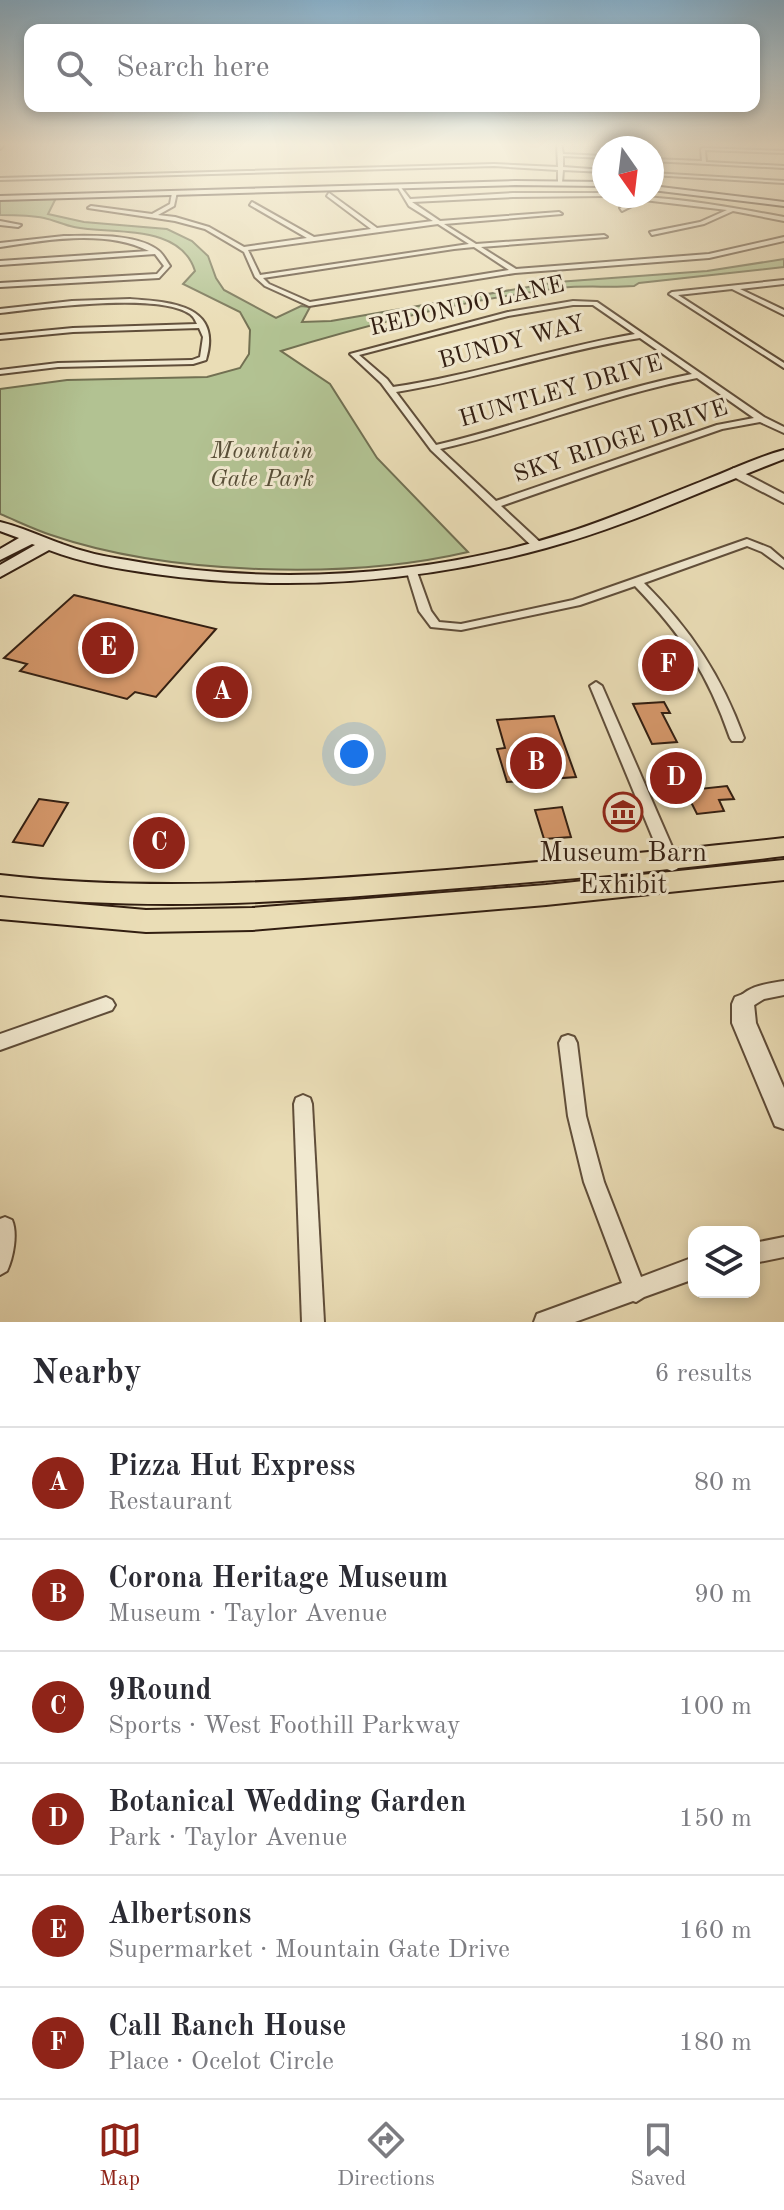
<!DOCTYPE html>
<meta charset="utf-8">
<style>
body{margin:0;font-family:"Old Standard TT",serif;background:#f2f2f3;color:#2b2b33}
.controls{position:absolute;right:24px;bottom:24px;display:grid;overflow:hidden;border-radius:16px;box-shadow:0 4px 12px #0003}
.controls button{width:72px;height:72px;display:grid;place-items:center;padding:0;border:0;border-bottom:2px solid #e1e1e2;background:#fff;color:#2b2b33;font:40px sans-serif}
.compass{position:absolute;left:592px;top:136px;width:72px;height:72px;border-radius:50%;background:#fff;box-shadow:0 4px 12px #0003;rotate:166deg}
.you{position:absolute;left:354px;top:754px;width:28px;height:28px;margin:-20px;border:6px solid #fff;border-radius:50%;background:#1a73e8;box-shadow:0 0 0 12px #1a73e833}
.badge{display:grid;place-items:center;width:52px;height:52px;border-radius:50%;background:#8f2418;color:#fff;font-size:26px;font-weight:700}
.pin{position:absolute;translate:-50% -50%;border:4px solid #fff;box-shadow:0 2px 8px #0006}
.list{margin:0;padding:0;list-style:none}
h2{display:flex;justify-content:space-between;align-items:center;height:104px;margin:0;padding:0 32px;font-size:34px}
h2 small{font-size:26px;font-weight:400;color:#7c7c81}
.list li{display:grid;grid-template-columns:52px 1fr auto;gap:24px;align-items:center;box-sizing:border-box;height:112px;padding:0 32px;border-top:2px solid #e1e1e2}
.list b{display:block;font-size:30px;white-space:nowrap}
.list p{margin:0;font-size:26px;white-space:nowrap;color:#7c7c81}
.list em{font-size:26px;font-style:normal;color:#7c7c81}
.icon{flex:none;width:44px;height:44px;fill:none;stroke:currentColor;stroke-width:2;stroke-linecap:round;stroke-linejoin:round}
.map{position:relative;flex:none;width:784px;height:1322px;overflow:hidden}
.search{position:absolute;background:#fff;box-shadow:0 4px 12px #0003;left:24px;right:24px;top:24px;height:88px;display:flex;align-items:center;gap:20px;box-sizing:border-box;padding:0 28px;border-radius:16px;color:#7c7c81;font-size:30px}
.sheet{height:776px;background:#fff}
nav{display:flex;justify-content:space-around;align-items:center;box-sizing:border-box;height:112px;border-top:2px solid #e1e1e2;background:#fff;font-size:22px;color:#7c7c81}
nav a{display:grid;justify-items:center;gap:4px}
nav .on{color:#8f2418}
.map>svg:first-child{display:block}
.green{fill:#b2c292;stroke:#727052;stroke-width:2}
.building{fill:#d6986b;stroke:#321e11;stroke-width:2}
.lines{fill:none;stroke-linecap:round;stroke-linejoin:round}
.minor-casing{stroke:#604e3a;stroke-width:4}
.tertiary-casing{stroke:#604e3a;stroke-width:4}
.secondary-casing{stroke:#321e11;stroke-width:4}
.primary-casing{stroke:#321e11;stroke-width:4}
.minor{fill:#f1e9d0;fill-rule:evenodd}
.tertiary{fill:#f1e9d0;fill-rule:evenodd}
.secondary{fill:#f1e9d0;fill-rule:evenodd}
.primary{fill:#eaddb6;fill-rule:evenodd}
.labels{text-anchor:middle;dominant-baseline:central;stroke-width:6;stroke-linejoin:round;paint-order:stroke}
.far-street-label{font-size:24px;fill:#321e11;stroke:#f1e9d0}
.far-park-label{font-size:24px;font-style:italic;fill:#584f38;stroke:#f1e9d0}
.poi-label{font-size:28px;fill:#321e11;stroke:#f1e9d0}
</style>
<div class="map">
<svg width="784" height="1322" viewBox="0 0 784 1322">
<rect width="100%" height="100%" fill="#eaddb6"/>
<filter id="stains"><feTurbulence type="fractalNoise" baseFrequency=".0025" numOctaves="4"/><feColorMatrix values="0 0 0 0 .2 0 0 0 0 .09 0 0 0 0 .02 0 0 0 .5 -.17"/></filter>
<radialGradient id="worn" r=".72"><stop offset=".6" stop-color="#630" stop-opacity="0"/><stop offset="1" stop-color="#630" stop-opacity=".3"/></radialGradient>
<!-- green -->
<path class="green" d="M 56,198 L 48,214 L 84,222 L 167,229 L 192,241 L 208,256 L 216,278 L 224,290 L 276,318 L 301,306 L 310,307 L 302,322 L 331,321 L 557,282 L 707,271 L 784,259 L 784,267 L 639,283 L 634,286 C 609,288 585,285 561,288 C 468,299 370,324 281,351 L 330,384 L 377,458 L 468,552 C 348,580 168,575 51,535 C 33,529 17,521 0,514 L 0,389 L 67,380 L 207,377 L 240,368 L 249,354 L 250,330 L 240,312 L 183,284 L 195,271 C 180,223 114,235 74,227 C 64,225 54,220 44,218 C 30,215 14,215 0,215 L 0,200 Z"/>
<!-- building -->
<g class="building">
<path d="M 74,595 L 216,629 L 156,697 L 135,692 L 127,699 L 20,671 L 27,664 L 4,658 Z"/>
<path d="M 664,702 L 670,713 L 662,713 L 677,742 L 652,744 L 633,704 Z"/>
<path d="M 554,716 L 576,777 L 507,782 L 497,749 L 505,748 L 497,720 Z"/>
<path d="M 727,786 L 734,799 L 719,800 L 724,811 L 697,814 L 690,800 L 676,802 L 671,792 Z"/>
<path d="M 39,799 L 68,803 L 43,846 L 13,842 Z"/>
<path d="M 562,807 L 571,837 L 544,839 L 535,810 Z"/>
</g>
<g class="lines">
<defs>
<g id="minor">
<path d="M 2,143 L 6,143 L 0,149 Z"/>
<path d="M 557,143 L 561,143 L 563,154 L 604,156 L 604,158 L 563,156 L 563,167 L 604,170 L 604,172 L 563,170 L 562,183 L 560,184 L 558,183 L 558,170 L 494,166 L 0,180 L 0,178 L 494,164 L 558,167 Z"/>
<rect x="631" y="143" width="4" height="5"/>
<path d="M 703,148 L 784,151 L 784,153 L 705,150 L 706,162 L 784,166 L 784,168 L 652,161 L 652,159 L 702,161 L 701,149 Z"/>
<path d="M 652,173 L 784,181 L 784,183 L 652,175 Z"/>
<path d="M 399,185 L 410,199 L 513,193 L 604,193 L 606,196 L 513,197 L 412,202 L 440,221 L 559,212 L 562,214 L 444,224 L 476,244 L 604,235 L 607,237 L 481,247 L 516,269 L 709,254 L 784,237 L 784,241 L 709,258 L 515,273 L 309,306 L 265,286 L 255,277 L 244,252 L 205,229 L 175,221 L 88,208 L 91,206 L 152,214 L 170,204 L 172,193 L 177,192 L 174,206 L 158,215 L 175,217 L 209,227 L 244,247 L 307,238 L 250,205 L 252,202 L 314,237 L 371,229 L 327,196 L 329,193 L 377,228 L 433,221 L 409,206 L 397,186 ZM 438,224 L 469,244 L 260,275 L 248,250 ZM 474,247 L 509,270 L 310,302 L 269,284 L 263,278 L 454,249 Z"/>
<path d="M 614,196 C 672,196 728,207 784,217 L 784,221 L 733,211 L 704,224 L 652,235 L 650,232 L 700,222 L 727,210 L 644,200 L 622,211 L 620,208 L 637,199 Z"/>
<path d="M 0,221 L 21,225 L 18,227 L 0,225 Z"/>
<path d="M 64,236 C 91,236 137,233 159,251 C 163,254 167,262 170,266 L 159,278 L 0,287 L 0,283 L 157,274 L 164,266 L 155,254 L 0,265 L 0,261 L 149,251 C 105,229 46,240 0,247 L 0,243 Z"/>
<path d="M 784,280 L 784,284 L 740,289 L 784,310 L 784,315 L 732,289 L 678,295 L 784,363 L 784,368 L 669,294 L 672,292 Z"/>
<path d="M 130,299 C 171,302 223,305 206,360 L 193,364 L 58,367 L 0,374 L 0,370 L 58,363 L 192,360 L 200,357 L 203,337 L 199,328 L 73,332 L 0,339 L 0,335 L 73,328 L 197,324 C 195,320 194,317 190,314 C 159,292 40,308 0,313 L 0,309 L 72,301 Z"/>
<path d="M 573,301 L 597,302 L 764,417 L 784,427 L 784,433 L 760,422 L 722,429 L 501,506 L 542,544 L 543,546 L 538,549 L 534,548 L 431,450 L 381,383 L 350,354 L 508,312 ZM 573,305 L 593,305 L 635,334 C 553,348 475,375 393,387 L 387,379 L 359,355 L 508,316 ZM 640,338 L 692,374 C 605,391 523,425 436,445 L 396,392 C 478,379 558,351 640,338 ZM 697,378 L 754,418 L 717,425 L 496,501 L 440,449 C 527,429 610,395 697,378 Z"/>
<path d="M 747,539 L 770,548 L 784,560 L 784,568 L 762,552 L 747,546 L 644,583 C 691,630 721,675 744,738 L 742,741 L 732,741 L 730,738 C 708,674 682,635 635,586 L 580,605 L 461,630 L 431,627 L 419,611 L 407,572 L 412,569 L 417,572 L 431,611 L 439,622 L 461,624 L 573,600 Z"/>
<path d="M 596,682 L 602,686 L 680,865 L 677,869 L 672,871 L 667,869 L 664,865 L 590,686 Z"/>
<path d="M 784,981 L 784,995 L 764,999 L 743,1012 L 737,1009 L 734,1004 C 745,986 765,984 784,981 Z"/>
<path d="M 106,997 L 112,1000 L 115,1005 L 112,1010 L 0,1050 L 0,1034 Z"/>
<path d="M 568,1035 L 574,1037 L 577,1043 L 586,1116 L 604,1182 L 641,1277 L 694,1257 L 694,1279 L 644,1297 L 636,1302 L 633,1301 L 575,1322 L 534,1322 L 537,1314 L 622,1283 L 584,1182 L 568,1116 L 559,1043 L 562,1037 Z"/>
<path d="M 303,1095 L 310,1098 L 312,1104 L 324,1322 L 302,1322 L 294,1104 L 296,1098 Z"/>
<path d="M 5,1217 L 12,1220 C 18,1234 13,1258 7,1271 L 0,1275 L 0,1219 Z"/>
<path d="M 784,1237 L 784,1257 L 754,1263 L 754,1243 Z"/>
</g>
<g id="tertiary">
<path d="M 734,468 L 784,494 L 784,503 L 730,475 L 728,472 Z"/>
<path d="M 743,994 L 751,997 L 754,1004 L 756,1023 L 784,1088 L 784,1129 L 775,1126 L 732,1023 L 732,1004 L 735,997 Z"/>
</g>
<g id="secondary">
<path d="M 515,181 L 604,182 L 604,186 L 515,185 L 0,200 L 0,196 Z"/>
<path d="M 652,186 L 784,202 L 784,206 L 652,190 Z"/>
<path d="M 784,450 L 784,459 C 705,489 628,526 546,548 C 419,583 285,592 155,574 C 120,569 82,563 49,550 L 0,577 L 0,565 L 35,545 L 32,544 L 0,560 L 0,549 L 19,538 L 0,531 L 0,522 C 21,527 42,537 62,544 C 83,552 106,557 127,560 C 270,587 430,577 569,532 C 615,517 660,498 705,480 C 731,470 757,457 784,450 Z"/>
</g>
<g id="primary">
<path d="M 784,838 L 784,856 C 672,870 559,880 447,889 C 297,902 150,912 0,895 L 0,875 C 150,892 297,882 447,870 C 559,860 672,851 784,838 Z"/>
<path d="M 784,860 L 784,880 L 546,905 L 252,930 L 146,932 L 0,919 L 0,897 L 146,910 L 252,908 L 546,885 Z"/>
</g>
</defs>
<!-- minor casing -->
<use href="#minor" class="minor-casing"/>
<!-- tertiary casing -->
<use href="#tertiary" class="tertiary-casing"/>
<!-- secondary casing -->
<use href="#secondary" class="secondary-casing"/>
<!-- primary casing -->
<use href="#primary" class="primary-casing"/>
<!-- minor -->
<use href="#minor" class="minor"/>
<!-- tertiary -->
<use href="#tertiary" class="tertiary"/>
<!-- secondary -->
<use href="#secondary" class="secondary"/>
<!-- primary -->
<use href="#primary" class="primary"/>
</g>
<!-- sky -->
<linearGradient id="sky" x2="0" y2="1"><stop stop-color="#89b6d4"/><stop offset="0.44" stop-color="#f6f0de"/><stop offset="1" stop-color="#f6f0de" stop-opacity="0"/></linearGradient>
<rect width="784" height="328" fill="url(#sky)"/>
<!-- icons -->
<defs>
<symbol id="museum-ring" viewBox="-11 -11 22 22"><circle r="9.5" fill="#f1e9d0" stroke="#8f2418" stroke-width="1.5"/><path d="M0-6L6-3V-2H-6V-3ZM-5-1h2V3h-2ZM-1-1h2V3h-2ZM3-1h2V3H3ZM-6 4H6V6H-6Z" fill="#8f2418"/></symbol>
</defs>
<g fill-rule="evenodd">
<use href="#museum-ring" x="601" y="790" width="44" height="44"/>
</g>
<g class="labels">
<!-- far-street labels -->
<g class="far-street-label">
<text transform="translate(467 307) rotate(-13)">REDONDO LANE</text>
<text transform="translate(512 343) rotate(-15)">BUNDY WAY</text>
<text transform="translate(561 392) rotate(-16)">HUNTLEY DRIVE</text>
<text transform="translate(621 442) rotate(-18)">SKY RIDGE DRIVE</text>
</g>
<!-- far-park labels -->
<g class="far-park-label">
<text x="262" y="452">Mountain<tspan x="262" dy="28">Gate Park</tspan></text>
</g>
<!-- poi labels -->
<g class="poi-label">
<text x="623" y="854">Museum Barn<tspan x="623" dy="32">Exhibit</tspan></text>
</g>
</g>
<rect width="100%" height="100%" filter="url(#stains)"/>
<rect width="100%" height="100%" fill="url(#worn)"/>
</svg>
<div class="controls">
<button><svg class="icon" aria-label="layers" viewBox="0 0 24 24"><path d="M12 4l9 5-9 5-9-5zM3 14l9 5 9-5"/></svg></button>
</div>
<svg class="compass" viewBox="-18 -18 36 36"><path d="M0-13l5 13h-10z" fill="#e53935"/><path d="M0 13l5-13h-10z" fill="#7c7c81"/></svg>
<div class="you"></div>
<div class="pin badge" style="left:222px;top:692px">A</div>
<div class="pin badge" style="left:536px;top:763px">B</div>
<div class="pin badge" style="left:159px;top:843px">C</div>
<div class="pin badge" style="left:676px;top:778px">D</div>
<div class="pin badge" style="left:108px;top:648px">E</div>
<div class="pin badge" style="left:668px;top:665px">F</div>
<div class="search"><svg class="icon" aria-label="search" viewBox="0 0 24 24"><circle cx="10" cy="10" r="6"/><path d="M15 15l6 6"/></svg>Search here</div>
</div>
<section class="sheet">
<h2>Nearby<small>6 results</small></h2>
<ul class="list">
<li><span class="badge">A</span><div><b>Pizza Hut Express</b><p>Restaurant</p></div><em>80 m</em></li>
<li><span class="badge">B</span><div><b>Corona Heritage Museum</b><p>Museum · Taylor Avenue</p></div><em>90 m</em></li>
<li><span class="badge">C</span><div><b>9Round</b><p>Sports · West Foothill Parkway</p></div><em>100 m</em></li>
<li><span class="badge">D</span><div><b>Botanical Wedding Garden</b><p>Park · Taylor Avenue</p></div><em>150 m</em></li>
<li><span class="badge">E</span><div><b>Albertsons</b><p>Supermarket · Mountain Gate Drive</p></div><em>160 m</em></li>
<li><span class="badge">F</span><div><b>Call Ranch House</b><p>Place · Ocelot Circle</p></div><em>180 m</em></li>
</ul>
</section>
<nav>
<a class="on"><svg class="icon" aria-label="map" viewBox="0 0 24 24"><path d="M3 6l6-2 6 2 6-2v14l-6 2-6-2-6 2zM9 4v14M15 6v14"/></svg>Map</a>
<a><svg class="icon" aria-label="directions" viewBox="0 0 24 24"><path d="M12 3l9 9-9 9-9-9zM9 14v-3h6M13 9l2 2-2 2"/></svg>Directions</a>
<a><svg class="icon" aria-label="saved" viewBox="0 0 24 24"><path d="M7 4h10v16l-5-4-5 4z"/></svg>Saved</a>
</nav>
